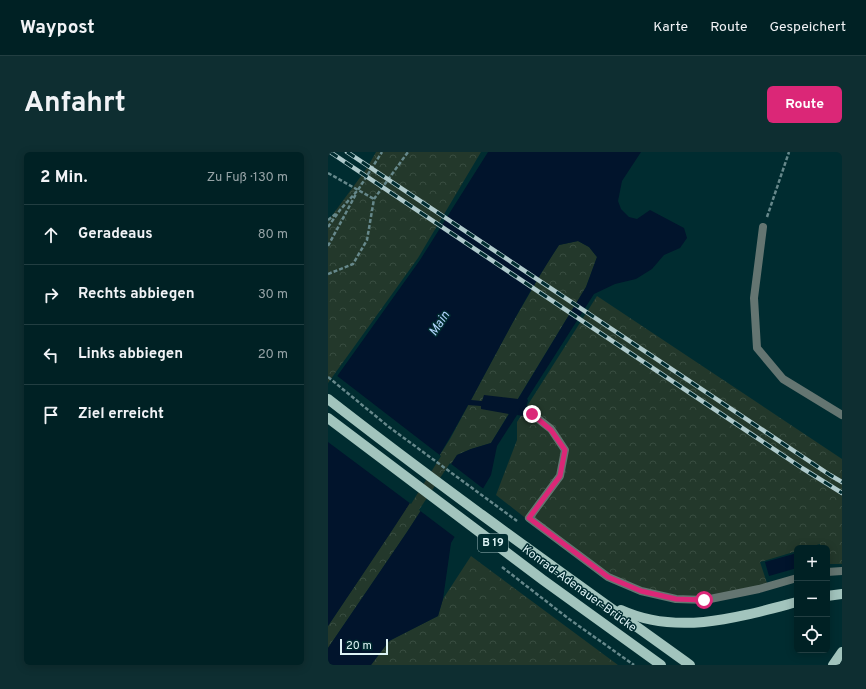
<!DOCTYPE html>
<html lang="de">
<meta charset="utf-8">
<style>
body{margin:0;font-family:Overpass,sans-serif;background:#0e2e31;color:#f1f3f6}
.controls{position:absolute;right:12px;bottom:12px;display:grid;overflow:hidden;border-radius:6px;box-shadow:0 2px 10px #0003}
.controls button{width:36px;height:36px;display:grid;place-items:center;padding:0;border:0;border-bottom:1px solid #223e41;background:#002124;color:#f1f3f6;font:20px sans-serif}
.scale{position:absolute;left:12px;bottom:10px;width:48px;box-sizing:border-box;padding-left:4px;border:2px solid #ddf3f5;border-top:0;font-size:11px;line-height:14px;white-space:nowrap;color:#ddf3f5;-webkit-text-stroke:3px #002c30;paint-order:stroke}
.stop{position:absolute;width:12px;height:12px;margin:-9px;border:3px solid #db2777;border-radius:50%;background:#fff}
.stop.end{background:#db2777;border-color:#fff;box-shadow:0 1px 4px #0008}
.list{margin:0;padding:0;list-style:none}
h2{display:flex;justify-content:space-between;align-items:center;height:52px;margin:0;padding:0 16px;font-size:17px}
h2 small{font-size:13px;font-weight:400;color:#95a3a6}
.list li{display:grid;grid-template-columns:26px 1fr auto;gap:12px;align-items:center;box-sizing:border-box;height:60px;padding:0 16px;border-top:1px solid #223e41}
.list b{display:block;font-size:15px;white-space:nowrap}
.list em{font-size:13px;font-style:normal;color:#95a3a6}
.icon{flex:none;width:22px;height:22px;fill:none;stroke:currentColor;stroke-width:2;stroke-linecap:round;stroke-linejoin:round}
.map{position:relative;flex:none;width:514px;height:513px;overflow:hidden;border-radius:6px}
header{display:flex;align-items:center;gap:24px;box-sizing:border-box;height:56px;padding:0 20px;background:#002124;border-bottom:1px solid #223e41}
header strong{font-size:19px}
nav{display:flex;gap:22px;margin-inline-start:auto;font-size:14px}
.intro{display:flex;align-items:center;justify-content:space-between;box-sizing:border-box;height:96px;padding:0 24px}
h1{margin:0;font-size:28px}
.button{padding:10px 18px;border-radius:6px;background:#db2777;color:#fff;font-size:14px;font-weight:700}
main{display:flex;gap:24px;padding:0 24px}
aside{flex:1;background:#002124;border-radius:6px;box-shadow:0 2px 10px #0003}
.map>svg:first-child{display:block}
.forest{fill:url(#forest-crowns)}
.water{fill:#01142c;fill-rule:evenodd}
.pier{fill:#002c30}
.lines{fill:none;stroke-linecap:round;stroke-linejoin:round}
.path{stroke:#66888b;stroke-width:2.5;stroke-dasharray:4 2;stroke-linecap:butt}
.service{stroke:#647571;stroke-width:8}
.primary{stroke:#a2c4bd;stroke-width:10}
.rail-casing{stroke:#afcacc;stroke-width:4.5}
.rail{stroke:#002c30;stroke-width:3;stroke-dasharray:9;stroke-linecap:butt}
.route{stroke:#db2777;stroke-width:5}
.labels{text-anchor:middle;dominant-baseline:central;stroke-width:3;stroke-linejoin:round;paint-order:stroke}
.shield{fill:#002c30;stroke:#9bb7ba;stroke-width:1}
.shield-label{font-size:11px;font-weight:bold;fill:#ddf3f5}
.street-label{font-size:12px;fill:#ddf3f5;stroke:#002c30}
.water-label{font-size:13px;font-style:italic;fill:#b0d3fc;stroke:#002c30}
</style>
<header>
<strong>Waypost</strong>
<nav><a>Karte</a><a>Route</a><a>Gespeichert</a></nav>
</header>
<div class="intro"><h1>Anfahrt</h1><a class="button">Route</a></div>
<main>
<aside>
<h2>2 Min.<small>Zu Fuß · 130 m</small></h2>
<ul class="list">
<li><svg class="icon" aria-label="ahead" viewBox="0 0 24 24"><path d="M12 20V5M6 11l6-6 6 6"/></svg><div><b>Geradeaus</b></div><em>80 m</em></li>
<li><svg class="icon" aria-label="right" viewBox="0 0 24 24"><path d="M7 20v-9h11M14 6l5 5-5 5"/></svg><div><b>Rechts abbiegen</b></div><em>30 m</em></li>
<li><svg class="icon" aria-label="left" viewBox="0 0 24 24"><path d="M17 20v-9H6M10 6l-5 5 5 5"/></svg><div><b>Links abbiegen</b></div><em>20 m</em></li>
<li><svg class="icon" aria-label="arrive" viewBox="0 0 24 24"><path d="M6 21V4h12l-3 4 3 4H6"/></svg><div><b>Ziel erreicht</b></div></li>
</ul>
</aside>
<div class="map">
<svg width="514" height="513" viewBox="0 0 514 513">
<defs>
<pattern id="forest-crowns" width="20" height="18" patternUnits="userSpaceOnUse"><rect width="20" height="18" fill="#23382b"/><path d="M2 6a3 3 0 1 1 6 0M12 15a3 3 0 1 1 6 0" fill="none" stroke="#384c40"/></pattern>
</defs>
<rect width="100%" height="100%" fill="#002c30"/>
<!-- forest -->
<g class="forest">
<path d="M 48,0 L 153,0 L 90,106 L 0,231 L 0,69 L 39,16 Z"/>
<path d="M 250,89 L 261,95 L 269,105 L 258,135 L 163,291 L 143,297 L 129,303 L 79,380 L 0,496 L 0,474 L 68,372 L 122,287 L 185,170 L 218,113 L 231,93 Z"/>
<path d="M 269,144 L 514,307 L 514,412 L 499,412 L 499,396 L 493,396 L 492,392 L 478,396 L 469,396 L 469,399 L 432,410 L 441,437 L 345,450 L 259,414 L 168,343 L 189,288 L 189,270 Z"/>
<path d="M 143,404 L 290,513 L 43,513 L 61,489 L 110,464 L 115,447 Z"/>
</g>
<!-- water -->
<g class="water">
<path d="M 160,0 L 313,0 L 294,29 L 290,49 L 293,57 L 301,65 L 309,67 L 322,58 L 356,76 L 359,86 L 352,96 L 336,103 L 324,117 L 308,127 L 287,132 L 266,142 L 199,247 L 200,248 L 196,264 L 189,263 L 169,294 L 163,323 L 123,391 L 115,447 L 110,464 L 61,489 L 43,513 L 0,513 L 0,496 L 79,380 L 129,303 L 143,297 L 163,291 L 181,262 L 153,257 L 153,254 L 140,253 C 99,330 48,402 0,474 L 0,237 L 92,108 ZM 250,89 L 261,95 L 269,105 L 258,135 L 190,247 L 156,243 L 154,249 L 143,248 C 171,196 198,143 231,93 Z"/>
<path d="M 469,401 L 469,416 L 441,424 L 437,410 Z"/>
</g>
<!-- pier -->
<g class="pier">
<path d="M 8,223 L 113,304 L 83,352 L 0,290 L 0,233 Z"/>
<path d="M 122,311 L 157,338 L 128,386 L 91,358 Z"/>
</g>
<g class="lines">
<!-- path -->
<g class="path">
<path d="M 0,21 L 46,47"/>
<path d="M 439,65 L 461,0"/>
<path d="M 0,68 L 9,61"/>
<path d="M 0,75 L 12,58 L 30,38 L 54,0"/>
<path d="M 0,94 L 28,42"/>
<path d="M 0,122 L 25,112 L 39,88 L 46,47 L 80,0"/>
<path d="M 0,225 L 61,275 L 189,369"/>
<path d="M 174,415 L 241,467 L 306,513"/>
</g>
<!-- service -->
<g class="service">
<path d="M 435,75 L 426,146 L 429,196 L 455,227 L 514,263"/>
<path d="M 204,262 L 223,277 L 237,298 L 232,324 L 201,366 L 280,425 L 313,439 L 348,447 L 377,448 L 431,437 L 469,426"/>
<path d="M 499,420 L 514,419"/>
</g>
<!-- primary -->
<g class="primary">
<path d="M 0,247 C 118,339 241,426 362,513"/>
<path d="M 0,266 L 215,428 L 333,513"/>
<path d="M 499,444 L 514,442"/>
<path d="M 293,458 C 350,484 412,465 469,450"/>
<path d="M 505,513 L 514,500"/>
</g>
<defs>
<g id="rail">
<path d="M 2,0 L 474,316 L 514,341"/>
<path d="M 19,0 L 478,307 L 502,323 L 514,330"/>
</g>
</defs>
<!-- rail casing -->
<use href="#rail" class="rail-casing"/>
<!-- rail -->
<use href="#rail" class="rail"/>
</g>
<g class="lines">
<!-- route -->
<path class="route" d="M 204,262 L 223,278 L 237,298 L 232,324 L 201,366 L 280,425 L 313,439 L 348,447 L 376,448"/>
</g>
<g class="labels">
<!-- shield labels -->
<rect class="shield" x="150" y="382" width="30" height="18" rx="3"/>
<g class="shield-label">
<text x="165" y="391">B 19</text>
</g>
<!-- street labels -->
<g class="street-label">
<text transform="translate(251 437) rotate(36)">Konrad-Adenauer-Brücke</text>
</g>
<!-- water labels -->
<g class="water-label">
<text transform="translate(112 172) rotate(-57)">Main</text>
</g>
</g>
</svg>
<div class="controls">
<button>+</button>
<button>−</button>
<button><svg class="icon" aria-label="locate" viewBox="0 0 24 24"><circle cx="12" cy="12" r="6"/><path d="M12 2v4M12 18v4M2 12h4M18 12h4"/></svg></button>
</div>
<div class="scale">20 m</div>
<div class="stop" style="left:376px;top:448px"></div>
<div class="stop end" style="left:204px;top:262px"></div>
</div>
</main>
